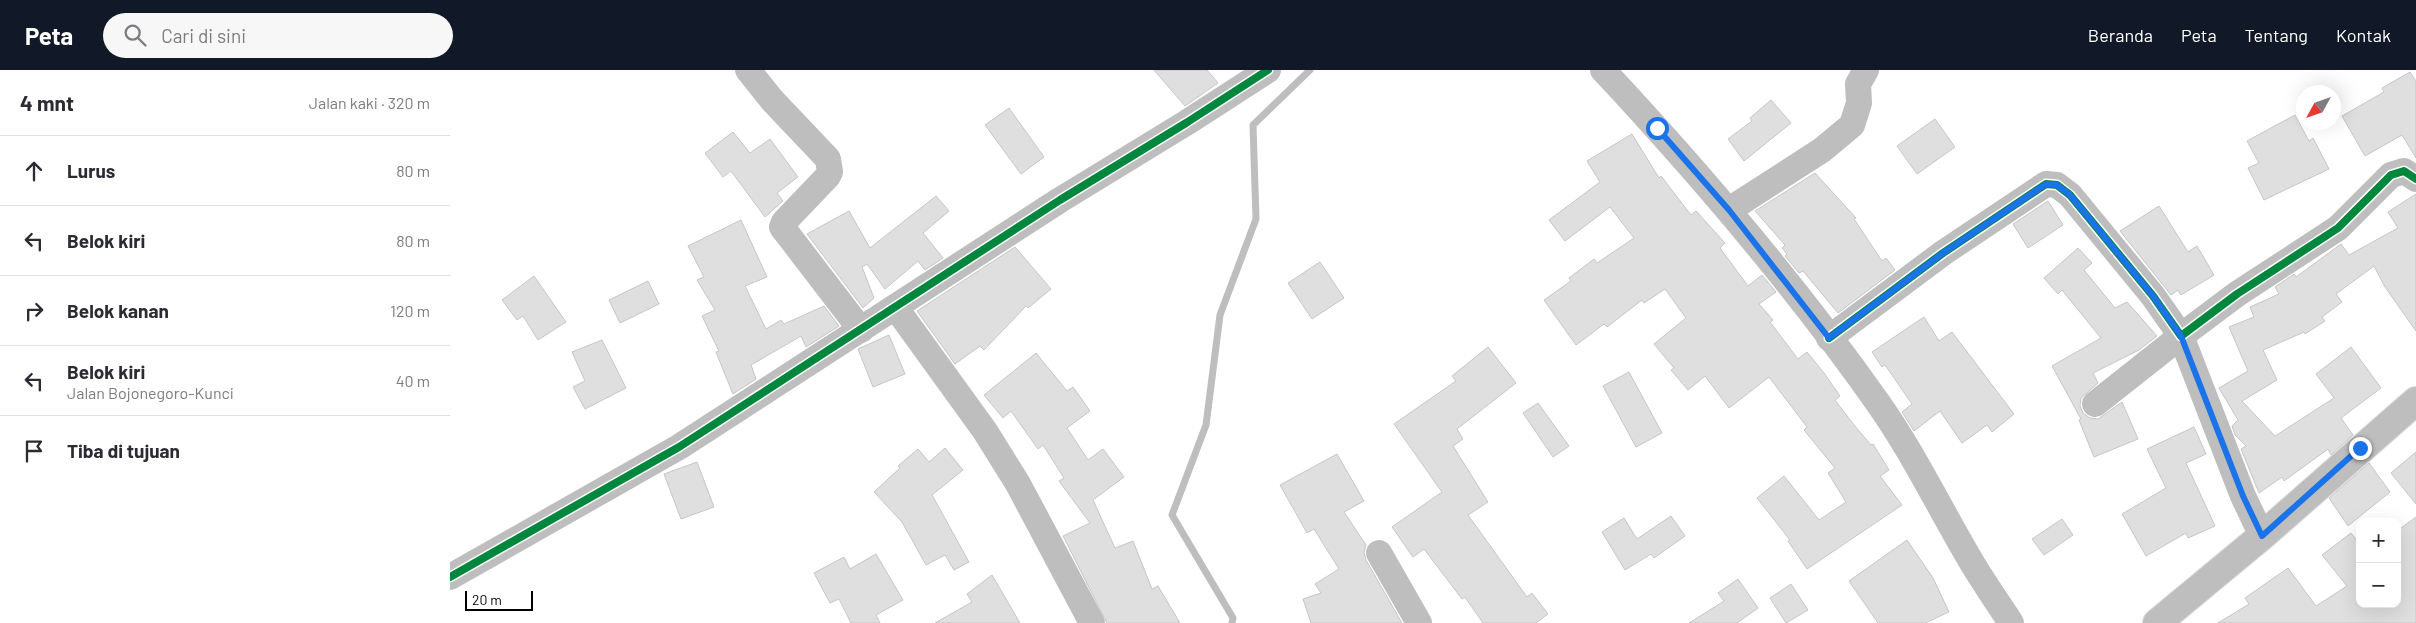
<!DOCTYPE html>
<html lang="id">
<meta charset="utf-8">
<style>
body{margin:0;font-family:Barlow,sans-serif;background:#f7f7f7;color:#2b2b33}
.controls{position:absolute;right:15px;bottom:15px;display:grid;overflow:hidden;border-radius:10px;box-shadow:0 5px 20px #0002}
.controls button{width:45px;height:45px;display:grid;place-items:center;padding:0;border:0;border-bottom:1px solid #e1e1e2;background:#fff;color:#2b2b33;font:25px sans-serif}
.compass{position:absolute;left:1846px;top:15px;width:45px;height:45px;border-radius:50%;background:#fff;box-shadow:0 5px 20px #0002;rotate:230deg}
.scale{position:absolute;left:15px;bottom:12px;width:68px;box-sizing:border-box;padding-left:5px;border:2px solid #000;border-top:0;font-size:14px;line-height:18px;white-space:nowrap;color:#000;-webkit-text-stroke:4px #fff;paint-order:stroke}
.stop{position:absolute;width:15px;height:15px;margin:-11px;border:4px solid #1a73e8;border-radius:50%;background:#fff}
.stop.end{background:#1a73e8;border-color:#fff;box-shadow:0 1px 5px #0008}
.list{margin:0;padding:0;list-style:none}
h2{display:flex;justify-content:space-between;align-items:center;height:65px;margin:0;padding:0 20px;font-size:21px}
h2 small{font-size:16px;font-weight:400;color:#7c7c81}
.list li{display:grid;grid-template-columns:32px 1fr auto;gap:15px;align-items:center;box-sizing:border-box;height:70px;padding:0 20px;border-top:1px solid #e1e1e2}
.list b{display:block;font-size:19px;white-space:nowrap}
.list p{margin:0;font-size:16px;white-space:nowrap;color:#7c7c81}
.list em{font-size:16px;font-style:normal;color:#7c7c81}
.icon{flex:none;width:28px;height:28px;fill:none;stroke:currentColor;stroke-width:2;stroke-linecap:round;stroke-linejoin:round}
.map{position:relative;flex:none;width:1966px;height:553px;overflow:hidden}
header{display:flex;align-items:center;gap:30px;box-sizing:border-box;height:70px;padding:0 25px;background:#111827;color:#fff}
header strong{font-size:24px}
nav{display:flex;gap:28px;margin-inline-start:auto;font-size:18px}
.search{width:350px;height:45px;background:#f7f7f7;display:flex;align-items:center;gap:12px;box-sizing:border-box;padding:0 18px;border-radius:28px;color:#7c7c81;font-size:19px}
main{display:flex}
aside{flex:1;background:#fff}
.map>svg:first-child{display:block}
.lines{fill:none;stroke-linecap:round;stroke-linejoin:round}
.stream{stroke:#bebebe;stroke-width:7}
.building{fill:#dfdfdf;stroke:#c6c6c6}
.major-casing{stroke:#dbdbdb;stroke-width:30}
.minor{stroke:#bebebe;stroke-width:26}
.major{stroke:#bebebe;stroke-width:28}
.cycleway-casing{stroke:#fff;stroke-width:11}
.cycleway{stroke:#00873e;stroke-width:8}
.route{stroke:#1a73e8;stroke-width:6}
</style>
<header>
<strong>Peta</strong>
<div class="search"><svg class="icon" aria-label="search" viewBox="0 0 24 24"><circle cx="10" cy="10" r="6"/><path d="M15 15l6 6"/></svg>Cari di sini</div>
<nav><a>Beranda</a><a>Peta</a><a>Tentang</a><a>Kontak</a></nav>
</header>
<main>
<aside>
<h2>4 mnt<small>Jalan kaki · 320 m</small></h2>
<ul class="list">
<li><svg class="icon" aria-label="ahead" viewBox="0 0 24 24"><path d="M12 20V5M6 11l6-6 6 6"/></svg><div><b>Lurus</b></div><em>80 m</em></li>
<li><svg class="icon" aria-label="left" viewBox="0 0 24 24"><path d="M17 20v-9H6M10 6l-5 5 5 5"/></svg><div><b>Belok kiri</b></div><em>80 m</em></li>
<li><svg class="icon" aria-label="right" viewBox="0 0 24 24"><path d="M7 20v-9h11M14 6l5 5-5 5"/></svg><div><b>Belok kanan</b></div><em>120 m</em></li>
<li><svg class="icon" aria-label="left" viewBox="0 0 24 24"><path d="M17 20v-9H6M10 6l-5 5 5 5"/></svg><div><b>Belok kiri</b><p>Jalan Bojonegoro-Kunci</p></div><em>40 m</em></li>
<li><svg class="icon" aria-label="arrive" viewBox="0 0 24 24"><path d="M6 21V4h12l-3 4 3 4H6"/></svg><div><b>Tiba di tujuan</b></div></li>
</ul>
</aside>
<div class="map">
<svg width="1966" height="553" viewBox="0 0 1966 553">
<rect width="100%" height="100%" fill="#fff"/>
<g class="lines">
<!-- stream -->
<path class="stream" d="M 782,553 L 783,548 L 722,445 L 756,355 L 770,245 L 806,149 L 803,55 L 860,0"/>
</g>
<!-- building -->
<g class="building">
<path d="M 704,0 L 757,0 L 768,13 L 735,36 Z"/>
<path d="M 1960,2 L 1966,11 L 1966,88 L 1952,65 L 1915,86 L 1892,46 L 1934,22 L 1932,18 Z"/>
<path d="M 1321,30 L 1341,53 L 1294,91 L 1278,69 L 1302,51 L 1300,48 Z"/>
<path d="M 559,38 L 594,87 L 571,104 L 535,55 Z"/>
<path d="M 1845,45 L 1859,71 L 1863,68 L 1879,99 L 1814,130 L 1798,98 L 1809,93 L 1797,71 Z"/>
<path d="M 1485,49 L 1505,77 L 1467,104 L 1447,76 Z"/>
<path d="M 283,62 L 300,83 L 320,69 L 348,107 L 327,123 L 333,131 L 315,147 L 281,101 L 273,107 L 255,83 Z"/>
<path d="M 1182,64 L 1209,108 L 1211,106 L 1241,145 L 1246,141 L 1275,173 L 1270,178 L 1298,216 L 1312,205 L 1326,222 L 1309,234 L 1323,250 L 1320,252 L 1348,289 L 1357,282 L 1374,303 L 1390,326 L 1385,330 L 1404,355 L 1421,375 L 1423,374 L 1439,400 L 1430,406 L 1452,435 L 1357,499 L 1338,471 L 1340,470 L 1307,428 L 1334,406 L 1369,450 L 1396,432 L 1378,403 L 1385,398 L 1354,360 L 1357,357 L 1319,307 L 1279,338 L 1255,306 L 1238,320 L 1221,300 L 1224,298 L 1204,274 L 1236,248 L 1215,219 L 1194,233 L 1192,230 L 1157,257 L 1154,254 L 1126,275 L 1094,230 L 1121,211 L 1119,208 L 1144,189 L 1147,193 L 1184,168 L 1160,137 L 1115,171 L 1099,150 L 1150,112 L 1137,91 Z"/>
<path d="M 1365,103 L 1406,148 L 1404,149 L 1432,191 L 1436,188 L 1445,200 L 1388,243 L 1353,201 L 1349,203 L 1335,186 L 1337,184 L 1332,178 L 1335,175 L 1305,141 Z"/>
<path d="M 1966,124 L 1966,261 L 1935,217 L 1924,196 L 1886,224 L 1892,232 L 1872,247 L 1875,251 L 1855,264 L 1854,262 L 1813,280 L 1827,310 L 1792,331 L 1825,366 L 1884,328 L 1866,304 L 1901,277 L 1931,318 L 1891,348 L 1903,365 L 1881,385 L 1878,379 L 1834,411 L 1832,407 L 1809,423 L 1791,379 L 1796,376 L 1785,365 L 1782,356 L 1788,350 L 1769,318 L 1798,301 L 1779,257 L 1804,247 L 1800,237 L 1829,224 L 1825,217 L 1844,204 L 1846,207 L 1891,174 L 1899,185 L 1948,158 L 1938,142 Z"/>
<path d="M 486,126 L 499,141 L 473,163 L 493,188 L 475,200 L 468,191 L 435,219 L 417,194 L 412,197 L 424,228 L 413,238 L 357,164 L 399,141 L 420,178 Z"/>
<path d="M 1598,131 L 1613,155 L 1578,178 L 1563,154 Z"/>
<path d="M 1709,136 L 1738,182 L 1747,176 L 1764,205 L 1731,225 L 1728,220 L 1721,225 L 1670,161 Z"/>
<path d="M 291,150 L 317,207 L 295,216 L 316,259 L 331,250 L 334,254 L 374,236 L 389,256 L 356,277 L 351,266 L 301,295 L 306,309 L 283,324 L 266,282 L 269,281 L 252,246 L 265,240 L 247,210 L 254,207 L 238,176 Z"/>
<path d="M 565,177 L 601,219 L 578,238 L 576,236 L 534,280 L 530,276 L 505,294 L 467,241 Z"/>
<path d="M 1628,178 L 1642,193 L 1634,200 L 1665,238 L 1677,232 L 1707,266 L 1689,280 L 1643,303 L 1648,313 L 1631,328 L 1630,336 L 1633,343 L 1640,348 L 1648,349 L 1672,332 L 1688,369 L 1644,387 L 1629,350 L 1631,349 L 1602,296 L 1651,268 L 1612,220 L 1608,224 L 1594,208 Z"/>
<path d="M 870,192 L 894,228 L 862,249 L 838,213 Z"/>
<path d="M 84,206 L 116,252 L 88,270 L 73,246 L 67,250 L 52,230 Z"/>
<path d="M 198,211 L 209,234 L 170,253 L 159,230 Z"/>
<path d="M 1474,247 L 1489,271 L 1502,262 L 1564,344 L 1542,362 L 1537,355 L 1512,373 L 1490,341 L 1464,361 L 1452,342 L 1462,334 L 1435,295 L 1432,297 L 1422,282 Z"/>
<path d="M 439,265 L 455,304 L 423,317 L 408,279 Z"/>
<path d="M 152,270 L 176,318 L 135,339 L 123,317 L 135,311 L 122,282 Z"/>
<path d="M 1038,277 L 1066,313 L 1007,359 L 1013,369 L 1003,376 L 1038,432 L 1018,445 L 1077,527 L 1082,523 L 1098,544 L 1086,553 L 1033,553 L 1015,527 L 1012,529 L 974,479 L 963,487 L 942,457 L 992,422 L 944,354 L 1006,311 L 1002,306 Z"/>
<path d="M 586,283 L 617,321 L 623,317 L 640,341 L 617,358 L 638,390 L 653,379 L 674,407 L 643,430 L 665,478 L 683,471 L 702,519 L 708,516 L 730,553 L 657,553 L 613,466 L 640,453 L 609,411 L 614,408 L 593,375 L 588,379 L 561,341 L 553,348 L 534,325 Z"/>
<path d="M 1179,302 L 1212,363 L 1186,377 L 1153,316 Z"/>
<path d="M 1088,333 L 1119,376 L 1103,387 L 1073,343 Z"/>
<path d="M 1744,357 L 1756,384 L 1736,393 L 1765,456 L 1738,468 L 1736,463 L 1696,486 L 1672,444 L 1716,418 L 1697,379 Z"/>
<path d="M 495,378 L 513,400 L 482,425 L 519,492 L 504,500 L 495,485 L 476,495 L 452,452 L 424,422 L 450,398 L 448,396 L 468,379 L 479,392 Z"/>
<path d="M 1966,382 L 1966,434 L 1941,403 Z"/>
<path d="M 887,384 L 914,431 L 894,442 L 916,475 L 914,482 L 916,490 L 952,553 L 861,553 L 853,529 L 871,523 L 865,514 L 889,499 L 864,459 L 857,463 L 830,415 Z"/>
<path d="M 247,392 L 264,437 L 231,449 L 214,404 Z"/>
<path d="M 1919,393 L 1940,422 L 1898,456 L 1879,428 Z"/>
<path d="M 1221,446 L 1235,466 L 1204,488 L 1201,484 L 1175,500 L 1152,462 L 1174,448 L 1187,469 Z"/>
<path d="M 1966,447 L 1966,553 L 1768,553 L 1799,534 L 1795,528 L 1838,498 L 1866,536 L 1897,516 L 1872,485 L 1901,463 L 1910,474 L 1910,534 L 1947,534 L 1947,461 Z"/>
<path d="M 1612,449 L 1623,465 L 1594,485 L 1582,469 Z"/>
<path d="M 1457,470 L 1483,508 L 1499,542 L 1475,553 L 1428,553 L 1399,511 Z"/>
<path d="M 426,484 L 453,530 L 426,545 L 430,553 L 401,553 L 389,529 L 380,533 L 364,503 L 394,487 L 400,499 Z"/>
<path d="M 542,505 L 570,553 L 485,553 L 522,532 L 517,524 Z"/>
<path d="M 1288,509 L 1308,538 L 1287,553 L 1239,553 L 1274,531 L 1268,523 Z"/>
<path d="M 1341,514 L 1358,540 L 1336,553 L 1320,528 Z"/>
</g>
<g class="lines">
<defs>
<path id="major" d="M 1707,553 L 1812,466 L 1966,331"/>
</defs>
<!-- major casing -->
<use href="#major" class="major-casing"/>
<!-- minor -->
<g class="minor">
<path d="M 298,0 L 322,30 L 378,89 L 380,102 L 378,106 L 334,152 L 332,157 L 411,260"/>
<path d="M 1153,0 C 1251,105 1345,215 1428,333 C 1462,381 1488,435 1518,486 C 1531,509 1547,531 1561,553"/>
<path d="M 1279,140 L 1372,80 L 1402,55 L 1409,33 L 1408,14 L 1416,0"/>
<path d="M 446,238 L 535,361 L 568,414 L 642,553"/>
<path d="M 1379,268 L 1493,183 L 1596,114 L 1607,115 L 1620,125 L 1703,226 L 1731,266 L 1787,224 L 1888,158 L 1941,105 L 1954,101 L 1966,109"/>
<path d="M 1645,334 L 1731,266 L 1793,426 L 1812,466"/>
<path d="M 929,483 L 969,553"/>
<path d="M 0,507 L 229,377 L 610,130 L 736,53 L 818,0"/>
</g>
<!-- major -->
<use href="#major" class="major"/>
<defs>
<g id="cycleway">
<path d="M 1379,268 L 1493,183 L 1596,114 L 1607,115 L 1620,125 L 1703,226 L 1731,266 L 1787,224 L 1888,158 L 1941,105 L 1954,101 L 1966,109"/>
<path d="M 0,507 L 229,377 L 610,130 L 736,53 L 818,0"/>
</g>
</defs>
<!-- cycleway casing -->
<use href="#cycleway" class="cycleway-casing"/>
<!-- cycleway -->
<use href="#cycleway" class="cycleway"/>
</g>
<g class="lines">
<!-- route -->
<path class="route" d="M 1207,58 L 1279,140 L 1379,268 L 1493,183 L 1596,114 L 1607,115 L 1620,125 L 1703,226 L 1731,266 L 1793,426 L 1812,466 L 1910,378"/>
</g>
</svg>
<div class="controls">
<button>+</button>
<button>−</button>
</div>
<svg class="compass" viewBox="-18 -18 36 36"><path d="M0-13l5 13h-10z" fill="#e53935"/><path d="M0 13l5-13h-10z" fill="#7c7c81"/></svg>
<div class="scale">20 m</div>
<div class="stop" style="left:1207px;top:58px"></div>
<div class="stop end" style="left:1910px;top:378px"></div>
</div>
</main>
